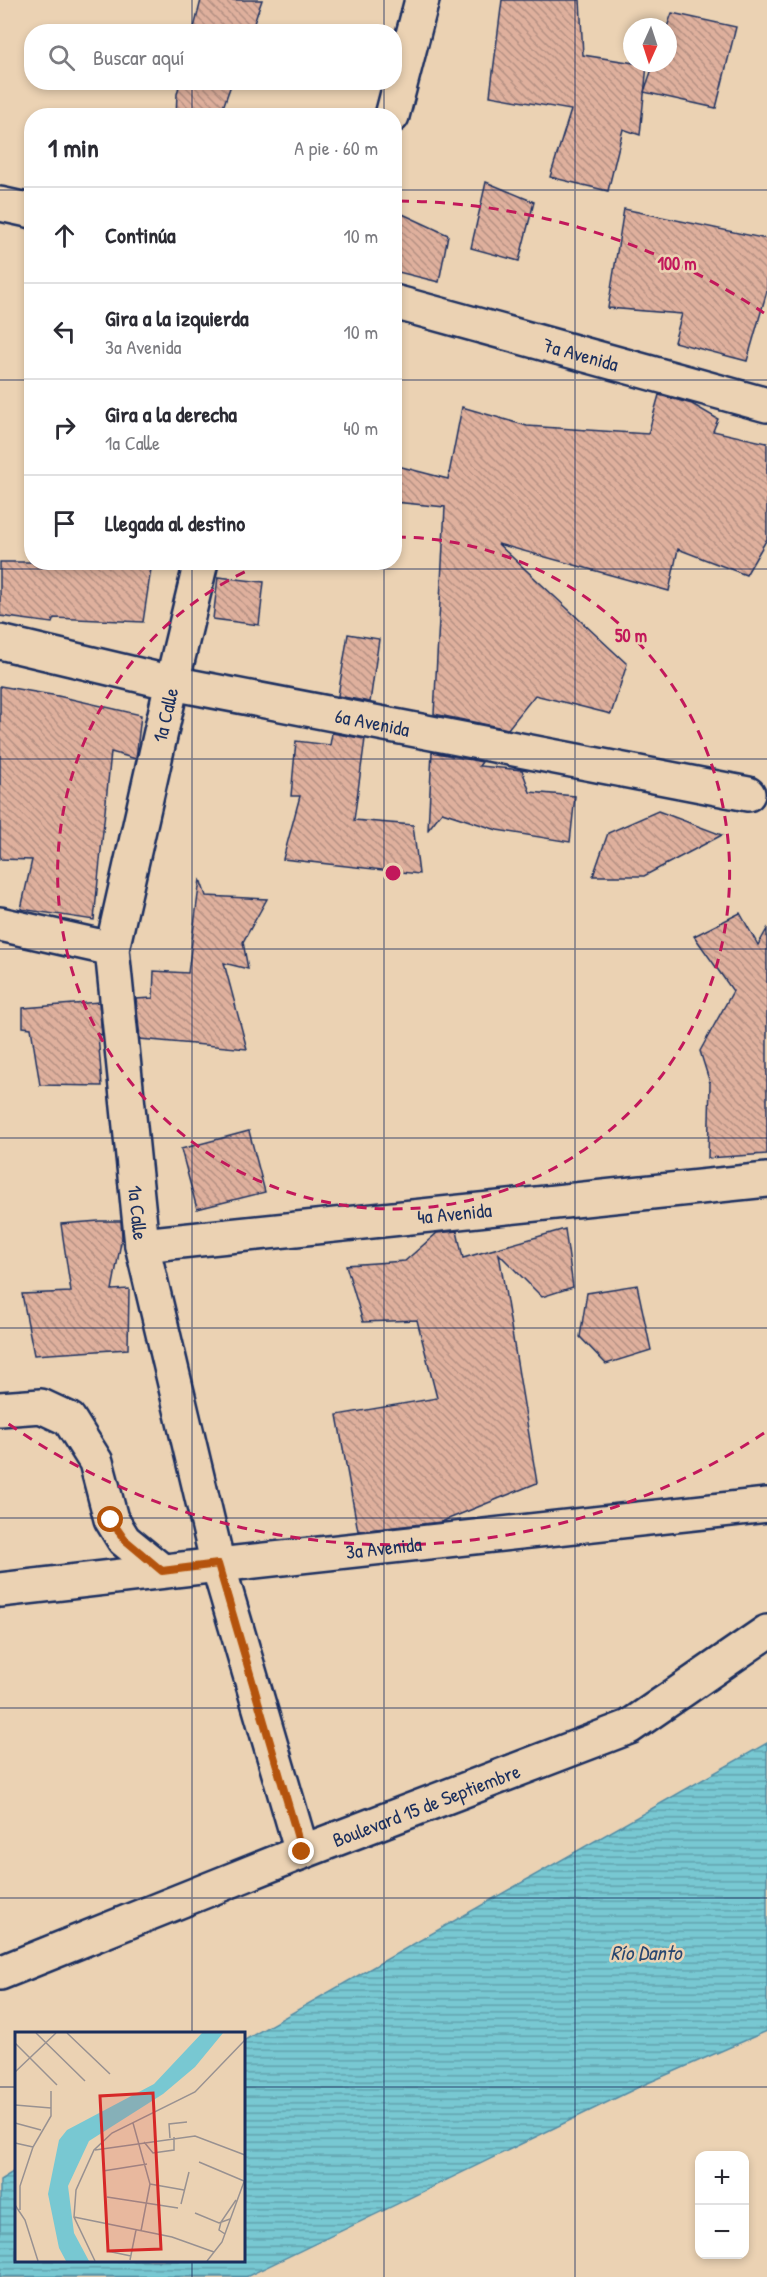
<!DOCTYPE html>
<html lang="es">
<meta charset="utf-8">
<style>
body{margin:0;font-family:"Patrick Hand",sans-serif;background:#f2f2f3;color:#2b2b33}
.controls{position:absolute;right:18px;bottom:18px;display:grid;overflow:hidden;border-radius:12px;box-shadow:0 3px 9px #0003}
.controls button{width:54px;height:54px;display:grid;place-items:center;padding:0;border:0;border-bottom:2px solid #e1e1e2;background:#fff;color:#2b2b33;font:30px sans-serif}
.compass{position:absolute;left:623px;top:18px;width:54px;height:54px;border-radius:50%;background:#fff;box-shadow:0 3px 9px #0003;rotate:183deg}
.stop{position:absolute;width:18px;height:18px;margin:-14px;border:4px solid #b45309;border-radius:50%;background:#fff}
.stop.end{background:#b45309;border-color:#fff;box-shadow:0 2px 6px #0008}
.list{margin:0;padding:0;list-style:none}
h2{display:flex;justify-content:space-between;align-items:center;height:78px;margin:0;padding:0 24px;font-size:26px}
h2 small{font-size:20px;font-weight:400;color:#7c7c81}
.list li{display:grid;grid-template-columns:39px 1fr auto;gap:18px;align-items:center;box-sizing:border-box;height:96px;padding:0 24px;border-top:2px solid #e1e1e2}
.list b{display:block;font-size:22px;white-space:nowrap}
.list p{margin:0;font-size:20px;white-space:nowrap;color:#7c7c81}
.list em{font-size:20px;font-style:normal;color:#7c7c81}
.icon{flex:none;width:33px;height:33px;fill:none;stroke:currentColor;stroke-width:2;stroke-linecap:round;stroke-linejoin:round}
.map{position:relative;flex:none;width:767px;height:2277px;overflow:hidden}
.search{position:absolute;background:#fff;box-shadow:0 3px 9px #0003;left:24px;top:24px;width:378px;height:66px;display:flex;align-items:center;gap:15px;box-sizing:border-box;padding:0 21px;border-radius:24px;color:#7c7c81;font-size:22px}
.panel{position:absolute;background:#fff;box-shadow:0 3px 9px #0003;left:24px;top:108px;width:378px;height:462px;border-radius:24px}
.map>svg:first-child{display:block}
.water{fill:url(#water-rules);stroke:#538ba4;stroke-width:1.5}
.building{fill:url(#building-back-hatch);stroke:#1b2f5e;stroke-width:1.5}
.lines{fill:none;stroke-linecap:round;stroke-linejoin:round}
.minor-casing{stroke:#1b2f5e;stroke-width:38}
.tertiary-casing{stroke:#1b2f5e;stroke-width:38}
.minor{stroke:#ebd2b3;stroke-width:33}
.tertiary{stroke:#ebd2b3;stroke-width:33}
.route{stroke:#b45309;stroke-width:8}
.grid{fill:none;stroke:#1b2f5e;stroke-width:1.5;stroke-opacity:0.55}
.ring{fill:none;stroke:#c2185b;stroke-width:3;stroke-dasharray:10 8}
.labels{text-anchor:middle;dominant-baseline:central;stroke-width:5;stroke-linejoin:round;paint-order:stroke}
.street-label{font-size:20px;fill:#1b2f5e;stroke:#ebd2b3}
.water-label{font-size:21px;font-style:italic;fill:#29466f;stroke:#ebd2b3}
.inset-road{fill:none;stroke:#989191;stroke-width:1.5}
.view{fill:#d62828;fill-opacity:0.15;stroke:#d62828;stroke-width:3}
.inset-edge{fill:none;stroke:#1b2f5e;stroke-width:3}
.centre{fill:#c2185b;stroke:#ebd2b3;stroke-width:3}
.ring-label{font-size:18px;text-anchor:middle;font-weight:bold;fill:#c2185b;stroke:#ebd2b3;stroke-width:5;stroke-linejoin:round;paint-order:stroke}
</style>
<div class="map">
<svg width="767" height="2277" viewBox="0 0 767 2277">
<defs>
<pattern id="water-rules" width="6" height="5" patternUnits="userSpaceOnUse" patternTransform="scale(1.5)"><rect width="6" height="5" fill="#78c8d2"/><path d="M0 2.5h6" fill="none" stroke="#62a3ae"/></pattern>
<pattern id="building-back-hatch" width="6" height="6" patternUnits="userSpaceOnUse" patternTransform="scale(1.5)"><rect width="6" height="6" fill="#dfb09d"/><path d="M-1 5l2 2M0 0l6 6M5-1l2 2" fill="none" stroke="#b49083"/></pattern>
</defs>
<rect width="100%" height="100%" fill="#ebd2b3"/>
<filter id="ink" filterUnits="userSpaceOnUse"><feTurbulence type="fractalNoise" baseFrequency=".0167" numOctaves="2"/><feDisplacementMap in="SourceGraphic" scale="12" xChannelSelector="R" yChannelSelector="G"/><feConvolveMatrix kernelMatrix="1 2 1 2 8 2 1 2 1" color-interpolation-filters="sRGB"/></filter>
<g filter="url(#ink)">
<!-- water -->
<path class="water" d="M 767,1743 L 767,2031 L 641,2086 L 246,2277 L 0,2277 L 0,2180 L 16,2170 L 16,2260 L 243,2260 L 243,2041 Z"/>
<!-- building -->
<g class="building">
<path d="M 201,0 L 262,0 L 251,32 L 193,32 Z"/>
<path d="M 502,0 L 580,0 L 583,55 L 647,65 L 640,135 L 623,129 L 608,191 L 550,177 L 571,110 L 490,96 Z"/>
<path d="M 672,13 L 736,27 L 716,108 L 644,92 L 654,63 L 668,63 L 667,27 Z"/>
<path d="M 180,82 L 232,82 L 220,116 L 176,116 L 177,94 Z"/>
<path d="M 486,182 L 534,202 L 519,261 L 471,248 Z"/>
<path d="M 624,209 L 767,239 L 767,291 L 747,361 L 674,342 L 682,314 L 608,308 Z"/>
<path d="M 394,210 L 448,235 L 439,282 L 394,271 Z"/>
<path d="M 659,395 L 692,404 L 718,419 L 713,431 L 767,443 L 767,539 L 746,575 L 678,549 L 669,591 L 498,544 L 627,664 L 611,714 L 535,695 L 508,729 L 434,714 L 445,507 L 394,502 L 394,465 L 448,479 L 462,407 L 527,426 L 648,434 Z"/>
<path d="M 0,562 L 152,562 L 143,622 L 54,618 L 52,623 L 0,616 Z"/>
<path d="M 218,577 L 264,582 L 259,625 L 213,619 Z"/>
<path d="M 348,634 L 379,639 L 370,702 L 338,696 Z"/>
<path d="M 0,686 L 58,696 L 141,715 L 136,759 L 111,752 L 94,920 L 21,909 L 32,860 L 0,859 Z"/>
<path d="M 332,733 L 365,739 L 354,820 L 413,825 L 419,874 L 283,859 L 300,796 L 291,796 L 296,741 L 330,745 Z"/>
<path d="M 432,752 L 482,762 L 479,766 L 522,770 L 530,792 L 575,796 L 570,842 L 497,830 L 442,812 L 428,830 Z"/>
<path d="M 658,811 L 722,835 L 644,876 L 593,876 L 608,833 Z"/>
<path d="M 200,879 L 206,896 L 267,899 L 243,942 L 248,969 L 224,963 L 247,1049 L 140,1039 L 136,999 L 153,998 L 154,971 L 188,973 Z"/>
<path d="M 740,913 L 758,945 L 767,929 L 767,1154 L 708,1158 L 710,1083 L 700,1051 L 733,991 L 694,936 Z"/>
<path d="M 99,1002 L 102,1035 L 98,1034 L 102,1086 L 40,1085 L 31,1028 L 23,1027 L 23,1008 Z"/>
<path d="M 249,1131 L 265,1192 L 197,1209 L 181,1149 Z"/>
<path d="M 99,1221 L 121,1221 L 122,1237 L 112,1290 L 129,1289 L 128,1349 L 34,1355 L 22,1294 L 71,1292 L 61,1224 Z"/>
<path d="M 565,1229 L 573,1287 L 542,1297 L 499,1254 L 537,1483 L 441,1522 L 358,1531 L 337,1415 L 437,1398 L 417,1320 L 363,1322 L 346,1265 L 405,1261 L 437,1233 L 457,1231 L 463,1258 Z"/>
<path d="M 637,1285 L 651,1350 L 606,1364 L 580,1337 L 587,1293 Z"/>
</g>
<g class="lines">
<defs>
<g id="minor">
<path d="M 392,116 L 422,0"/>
<path d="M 0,204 L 32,211"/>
<path id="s1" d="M 394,302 L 767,405"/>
<path id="s2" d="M 201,562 L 172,683 L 112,949 L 142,1245 L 218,1565 L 302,1852"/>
<path id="s3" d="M 0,642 L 172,683 L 748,794"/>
<path d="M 0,924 L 112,949"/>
<path id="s4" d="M 142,1245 L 767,1180"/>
<path d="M 0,1409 L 41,1406 L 69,1419 L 96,1462 L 111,1519 L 124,1540 L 162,1571"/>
<path id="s5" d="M 0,1590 L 218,1565 L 767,1505"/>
</g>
<g id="tertiary">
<path id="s6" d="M 0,1973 L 302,1852 L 629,1727 L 767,1632"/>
</g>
</defs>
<!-- minor casing -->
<use href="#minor" class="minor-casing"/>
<!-- tertiary casing -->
<use href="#tertiary" class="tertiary-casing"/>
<!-- minor -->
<use href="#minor" class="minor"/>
<!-- tertiary -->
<use href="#tertiary" class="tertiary"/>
</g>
</g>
<g class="lines" filter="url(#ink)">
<!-- route -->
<path class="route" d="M 111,1520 L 124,1539 L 162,1571 L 218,1564 L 302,1852"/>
</g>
<!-- grid -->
<path class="grid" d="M 192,0 L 192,32M 384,0 L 384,32M 575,0 L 575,2277M 192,82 L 192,116M 384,82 L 384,116M 0,190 L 32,190M 394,190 L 767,190M 0,380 L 32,380M 394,380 L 767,380M 192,562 L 192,2034M 384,562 L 384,2277M 0,569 L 767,569M 0,759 L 767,759M 0,949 L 767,949M 0,1138 L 767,1138M 0,1328 L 767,1328M 0,1518 L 767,1518M 0,1708 L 767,1708M 0,1898 L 767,1898M 0,2087 L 16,2087M 243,2087 L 767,2087M 192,2260 L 192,2277"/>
<!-- distance rings -->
<g class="ring">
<path d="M396 537A336 336 0 1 1 264 563"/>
<path d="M764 1433A672 672 0 0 1 3 1420M399 201A672 672 0 0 1 764 313"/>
</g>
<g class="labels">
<!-- street labels -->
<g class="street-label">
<text stroke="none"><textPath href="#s1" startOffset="194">7a Avenida</textPath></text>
<text transform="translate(165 715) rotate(-77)">1a Calle</text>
<text stroke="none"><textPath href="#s3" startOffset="381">6a Avenida</textPath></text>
<text stroke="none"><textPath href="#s2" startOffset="662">1a Calle</textPath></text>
<text stroke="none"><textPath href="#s4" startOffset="314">4a Avenida</textPath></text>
<text stroke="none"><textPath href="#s5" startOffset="386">3a Avenida</textPath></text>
<text stroke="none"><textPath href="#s6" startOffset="458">Boulevard 15 de Septiembre</textPath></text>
</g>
<!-- water labels -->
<g class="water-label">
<text x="646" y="1952">Río Danto</text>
</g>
</g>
<!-- overview -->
<g transform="translate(15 2032)">
<rect width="230" height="230" fill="#ebd2b3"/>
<path d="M 187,1 L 208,1 L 180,35 L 148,62 L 74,109 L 53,154 L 59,201 L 74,229 L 51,229 L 44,216 L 33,162 L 44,108 L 52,98 L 139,52 Z" fill="#78c8d2"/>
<path class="inset-road" d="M 21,1 L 70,49M 52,1 L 95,42M 0,11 L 42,53M 0,40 L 41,1M 0,73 L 36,76M 0,91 L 26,98M 118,91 L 135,152 L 126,199M 155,106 L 154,92 L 172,90M 129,110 L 138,121 L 159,118 L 159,105M 0,111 L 18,115M 80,118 L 180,104 L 230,123M 184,130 L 229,149M 88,139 L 132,132M 135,152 L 169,158M 92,165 L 163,176M 166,172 L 174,140M 0,173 L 10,188 L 23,229M 5,178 L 5,154 L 18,115 L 36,84 L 36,59M 180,181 L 204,191 L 215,187M 59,185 L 157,205 L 199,220M 210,202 L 204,198 L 206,190 L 221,168M 92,219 L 116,224M 115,228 L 121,198M 80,229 L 59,185 L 61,158 L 79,118 L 97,101 L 180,60 L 230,8M 192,229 L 207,210 L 230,147"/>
<path class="view" d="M 138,61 L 146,217 L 93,219 L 85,64 Z"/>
<rect width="230" height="230" class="inset-edge"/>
</g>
<circle cx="393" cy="873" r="9" class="centre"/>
<g class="ring-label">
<text x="677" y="270">100 m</text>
<text x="631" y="642">50 m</text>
</g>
</svg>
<div class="controls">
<button>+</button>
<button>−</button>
</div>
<svg class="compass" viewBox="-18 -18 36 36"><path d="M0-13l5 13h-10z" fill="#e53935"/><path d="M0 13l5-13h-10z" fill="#7c7c81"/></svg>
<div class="stop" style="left:111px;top:1520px"></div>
<div class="stop end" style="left:302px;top:1852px"></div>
<div class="search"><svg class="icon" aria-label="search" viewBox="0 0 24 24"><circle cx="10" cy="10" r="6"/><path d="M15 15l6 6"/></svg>Buscar aquí</div>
<section class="panel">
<h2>1 min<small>A pie · 60 m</small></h2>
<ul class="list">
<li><svg class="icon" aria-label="ahead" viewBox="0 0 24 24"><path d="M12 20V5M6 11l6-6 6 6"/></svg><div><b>Continúa</b></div><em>10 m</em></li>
<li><svg class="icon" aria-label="left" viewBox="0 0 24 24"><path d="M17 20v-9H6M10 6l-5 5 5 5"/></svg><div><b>Gira a la izquierda</b><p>3a Avenida</p></div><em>10 m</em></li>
<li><svg class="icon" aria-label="right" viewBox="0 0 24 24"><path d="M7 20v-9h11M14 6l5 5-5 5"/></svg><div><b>Gira a la derecha</b><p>1a Calle</p></div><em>40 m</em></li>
<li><svg class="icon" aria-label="arrive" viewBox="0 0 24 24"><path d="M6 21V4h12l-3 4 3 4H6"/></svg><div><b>Llegada al destino</b></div></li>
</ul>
</section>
</div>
